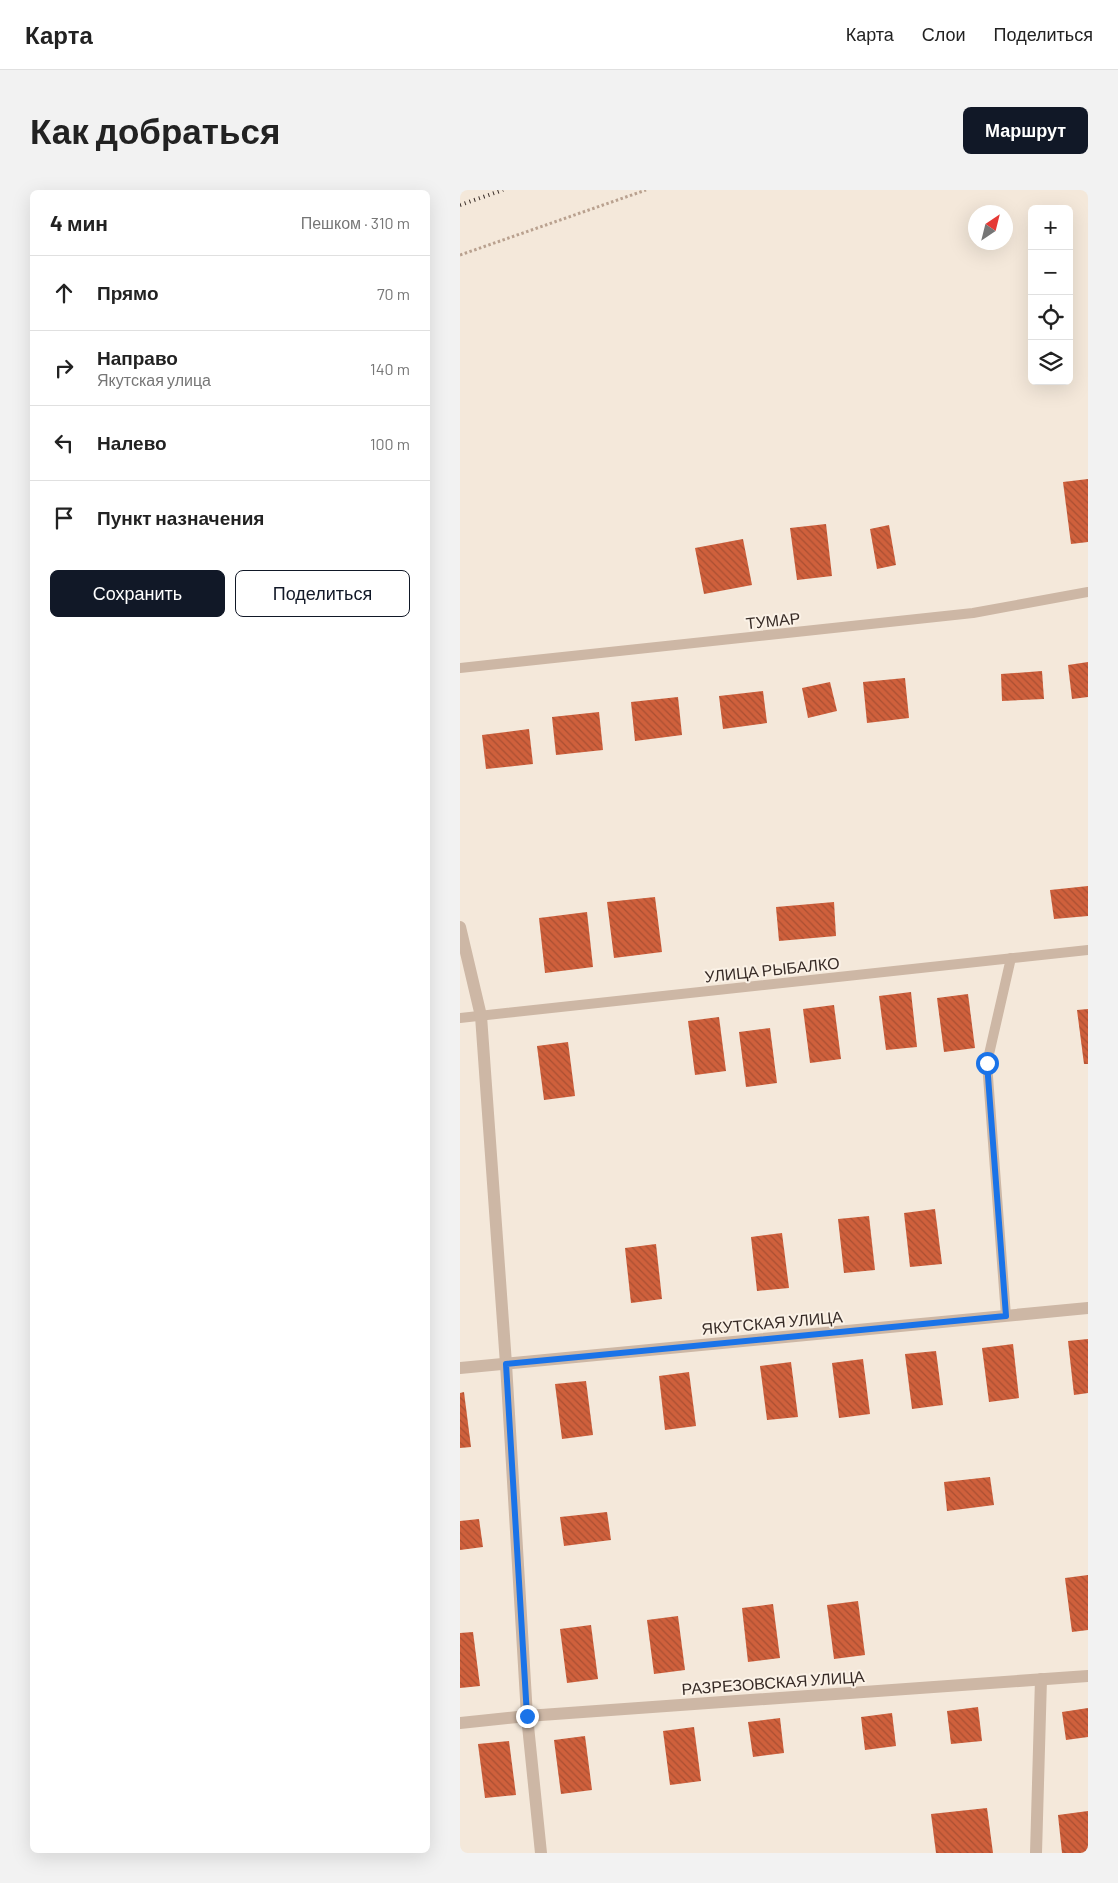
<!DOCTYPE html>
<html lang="ru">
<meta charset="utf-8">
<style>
body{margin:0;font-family:Barlow,sans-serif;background:#f2f2f2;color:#222}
.controls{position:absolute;right:15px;top:15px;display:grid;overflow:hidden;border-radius:8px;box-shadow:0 5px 20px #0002}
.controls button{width:45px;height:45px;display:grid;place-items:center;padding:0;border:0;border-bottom:1px solid #e0e0e0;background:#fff;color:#222;font:25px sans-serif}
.compass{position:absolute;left:508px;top:15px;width:45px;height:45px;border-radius:50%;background:#fff;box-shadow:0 5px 20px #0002;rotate:35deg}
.stop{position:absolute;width:15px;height:15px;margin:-11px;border:4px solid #1a73e8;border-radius:50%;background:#fff}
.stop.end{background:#1a73e8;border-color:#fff;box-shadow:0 1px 5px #0008}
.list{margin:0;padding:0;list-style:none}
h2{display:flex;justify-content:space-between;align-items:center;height:65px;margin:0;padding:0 20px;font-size:21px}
h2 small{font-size:16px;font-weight:400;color:#767676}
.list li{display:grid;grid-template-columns:32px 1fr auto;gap:15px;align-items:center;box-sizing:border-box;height:75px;padding:0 20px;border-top:1px solid #e0e0e0}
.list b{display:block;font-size:19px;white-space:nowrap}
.list p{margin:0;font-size:16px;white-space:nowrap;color:#767676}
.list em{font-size:16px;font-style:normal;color:#767676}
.actions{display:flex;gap:10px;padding:15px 20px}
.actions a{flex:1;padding:11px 0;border:1px solid #111827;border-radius:8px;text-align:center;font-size:18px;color:#111827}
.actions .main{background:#111827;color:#fff}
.icon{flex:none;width:28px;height:28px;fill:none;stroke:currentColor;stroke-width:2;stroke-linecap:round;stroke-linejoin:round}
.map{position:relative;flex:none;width:628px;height:1663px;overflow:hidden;border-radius:8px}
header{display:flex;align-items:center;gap:30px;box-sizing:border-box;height:70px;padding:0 25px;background:#fff;border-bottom:1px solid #e0e0e0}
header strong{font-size:24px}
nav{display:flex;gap:28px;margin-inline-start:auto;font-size:18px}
.intro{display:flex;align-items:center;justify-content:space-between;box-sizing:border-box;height:120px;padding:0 30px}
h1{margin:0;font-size:35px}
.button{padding:12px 22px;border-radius:8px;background:#111827;color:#fff;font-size:18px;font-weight:700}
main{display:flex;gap:30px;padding:0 30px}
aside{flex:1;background:#fff;border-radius:8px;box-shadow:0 5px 20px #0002}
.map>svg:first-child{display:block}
.building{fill:url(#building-back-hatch)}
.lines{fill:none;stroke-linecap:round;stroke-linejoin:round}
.path{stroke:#b9a18f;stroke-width:3;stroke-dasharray:2.5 2.5;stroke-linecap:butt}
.service{stroke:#cdb7a5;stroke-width:10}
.minor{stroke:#cdb7a5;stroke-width:12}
.rail{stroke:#382c27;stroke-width:4;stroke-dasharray:1 4;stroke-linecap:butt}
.route{stroke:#1a73e8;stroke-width:6}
.labels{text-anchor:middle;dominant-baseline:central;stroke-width:4;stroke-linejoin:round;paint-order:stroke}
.street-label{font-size:16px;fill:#382c27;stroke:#fbf2e7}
</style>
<header>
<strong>Карта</strong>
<nav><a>Карта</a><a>Слои</a><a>Поделиться</a></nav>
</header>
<div class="intro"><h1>Как добраться</h1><a class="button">Маршрут</a></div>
<main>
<aside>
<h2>4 мин<small>Пешком · 310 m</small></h2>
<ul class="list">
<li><svg class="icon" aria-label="ahead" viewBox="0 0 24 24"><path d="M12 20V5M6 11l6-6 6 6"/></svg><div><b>Прямо</b></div><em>70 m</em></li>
<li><svg class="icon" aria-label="right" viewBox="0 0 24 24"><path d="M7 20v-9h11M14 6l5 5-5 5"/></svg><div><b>Направо</b><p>Якутская улица</p></div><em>140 m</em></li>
<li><svg class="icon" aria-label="left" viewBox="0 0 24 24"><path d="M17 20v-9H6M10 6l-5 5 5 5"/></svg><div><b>Налево</b></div><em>100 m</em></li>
<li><svg class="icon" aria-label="arrive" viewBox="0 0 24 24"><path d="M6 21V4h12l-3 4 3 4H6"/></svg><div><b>Пункт назначения</b></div></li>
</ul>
<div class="actions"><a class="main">Сохранить</a><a>Поделиться</a></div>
</aside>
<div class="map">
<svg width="628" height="1663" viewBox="0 0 628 1663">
<defs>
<pattern id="building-back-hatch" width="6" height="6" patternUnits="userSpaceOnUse" patternTransform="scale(1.25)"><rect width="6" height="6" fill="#cf603c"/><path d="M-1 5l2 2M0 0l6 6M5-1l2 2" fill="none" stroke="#a94f32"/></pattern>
</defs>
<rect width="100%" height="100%" fill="#f4e8da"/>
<!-- building -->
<g class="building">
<path d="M 628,289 L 628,352 L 611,354 L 603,292 Z"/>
<path d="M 366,334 L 372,386 L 337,390 L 330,338 Z"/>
<path d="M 429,335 L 436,375 L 417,379 L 410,339 Z"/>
<path d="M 283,349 L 292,395 L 244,404 L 235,358 Z"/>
<path d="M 628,472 L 628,507 L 612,509 L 608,475 Z"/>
<path d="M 582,481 L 584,509 L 542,511 L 541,484 Z"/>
<path d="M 445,488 L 449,528 L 407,533 L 403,492 Z"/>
<path d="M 370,492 L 377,521 L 348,528 L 342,498 Z"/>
<path d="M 303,501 L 307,533 L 263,539 L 259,506 Z"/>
<path d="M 218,507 L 222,545 L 175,551 L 171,512 Z"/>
<path d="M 139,522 L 143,560 L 96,565 L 92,527 Z"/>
<path d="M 69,539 L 73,574 L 26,579 L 22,545 Z"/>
<path d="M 628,696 L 628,726 L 594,729 L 590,700 Z"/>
<path d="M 195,707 L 202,762 L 154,768 L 147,712 Z"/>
<path d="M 374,712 L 376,746 L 319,751 L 316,717 Z"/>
<path d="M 127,722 L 133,777 L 85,783 L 79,728 Z"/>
<path d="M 451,802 L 457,857 L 426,860 L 419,806 Z"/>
<path d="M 508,804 L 515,858 L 484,862 L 477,808 Z"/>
<path d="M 374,815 L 381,869 L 350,873 L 343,819 Z"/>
<path d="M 628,819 L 628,874 L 624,874 L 617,820 Z"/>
<path d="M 259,827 L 266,881 L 235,885 L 228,831 Z"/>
<path d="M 310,838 L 317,893 L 286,897 L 279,842 Z"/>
<path d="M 108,852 L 115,906 L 84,910 L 77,856 Z"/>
<path d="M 475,1019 L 482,1074 L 450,1077 L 444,1023 Z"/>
<path d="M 409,1026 L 415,1080 L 384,1083 L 378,1029 Z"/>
<path d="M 322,1043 L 329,1098 L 297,1101 L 291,1047 Z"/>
<path d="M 196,1054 L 202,1109 L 171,1113 L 165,1058 Z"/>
<path d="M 628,1149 L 628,1203 L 614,1205 L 608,1151 Z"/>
<path d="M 553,1154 L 559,1208 L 529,1212 L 522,1158 Z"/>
<path d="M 476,1161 L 483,1215 L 452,1219 L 445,1164 Z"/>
<path d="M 403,1169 L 410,1224 L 379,1228 L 372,1173 Z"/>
<path d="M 331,1172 L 338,1227 L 307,1230 L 300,1176 Z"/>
<path d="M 229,1182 L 236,1236 L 205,1240 L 199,1186 Z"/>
<path d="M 126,1191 L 133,1245 L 102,1249 L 95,1194 Z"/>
<path d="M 4,1202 L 11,1257 L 0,1258 L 0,1203 Z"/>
<path d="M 530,1287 L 534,1315 L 487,1321 L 484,1292 Z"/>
<path d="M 147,1322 L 151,1350 L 104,1356 L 100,1327 Z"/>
<path d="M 19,1329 L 23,1357 L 0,1360 L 0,1331 Z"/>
<path d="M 628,1385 L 628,1440 L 612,1442 L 605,1388 Z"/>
<path d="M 398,1411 L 405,1465 L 374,1469 L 367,1415 Z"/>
<path d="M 313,1414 L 320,1468 L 288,1472 L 282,1418 Z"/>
<path d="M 218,1426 L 225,1480 L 194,1484 L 187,1430 Z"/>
<path d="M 131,1435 L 138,1489 L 107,1493 L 100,1439 Z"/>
<path d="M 13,1442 L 20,1496 L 0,1498 L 0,1443 Z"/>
<path d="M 518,1517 L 522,1551 L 491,1554 L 487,1521 Z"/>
<path d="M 628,1518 L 628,1547 L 606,1550 L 602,1522 Z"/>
<path d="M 432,1523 L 436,1556 L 405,1560 L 401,1527 Z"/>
<path d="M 320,1528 L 324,1563 L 293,1567 L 288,1532 Z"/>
<path d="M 234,1537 L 241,1591 L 210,1595 L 203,1541 Z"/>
<path d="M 125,1546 L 132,1600 L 101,1604 L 94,1550 Z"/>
<path d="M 49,1551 L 56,1605 L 25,1608 L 18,1554 Z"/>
<path d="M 527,1618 L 533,1663 L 476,1663 L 471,1624 Z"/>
<path d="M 628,1621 L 628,1663 L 602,1663 L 598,1625 Z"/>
</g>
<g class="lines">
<!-- path -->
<path class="path" d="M 0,65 L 186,0"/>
<!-- service -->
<g class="service">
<path d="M 0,478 L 513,423 L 628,402"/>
<path d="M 0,828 L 628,760"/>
<path d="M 546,1126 L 527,873 L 551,768"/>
</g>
<!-- minor -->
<g class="minor">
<path d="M 0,737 L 21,826 L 46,1174 L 67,1526 L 81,1663"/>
<path d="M 0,1178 L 628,1118"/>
<path d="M 0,1533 L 67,1526 L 628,1486"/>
<path d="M 576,1663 L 581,1489"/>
</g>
<!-- rail -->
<path class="rail" d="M 0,15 L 43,0"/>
</g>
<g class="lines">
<!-- route -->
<path class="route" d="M 67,1526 L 46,1174 L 546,1126 L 527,873"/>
</g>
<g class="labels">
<!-- street labels -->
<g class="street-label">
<text transform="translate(313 430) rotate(-6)">ТУМАР</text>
<text transform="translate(312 779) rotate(-6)">УЛИЦА РЫБАЛКО</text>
<text transform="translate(312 1132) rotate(-5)">ЯКУТСКАЯ УЛИЦА</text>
<text transform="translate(313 1492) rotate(-4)">РАЗРЕЗОВСКАЯ УЛИЦА</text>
</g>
</g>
</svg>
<div class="controls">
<button>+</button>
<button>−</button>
<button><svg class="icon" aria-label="locate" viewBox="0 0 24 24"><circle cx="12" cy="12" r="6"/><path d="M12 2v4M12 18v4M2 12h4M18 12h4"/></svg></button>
<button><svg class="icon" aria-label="layers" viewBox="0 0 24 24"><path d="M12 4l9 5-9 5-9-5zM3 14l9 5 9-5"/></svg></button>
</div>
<svg class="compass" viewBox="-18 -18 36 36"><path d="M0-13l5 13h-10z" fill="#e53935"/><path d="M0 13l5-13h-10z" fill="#767676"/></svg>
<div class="stop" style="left:527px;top:873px"></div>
<div class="stop end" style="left:67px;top:1526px"></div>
</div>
</main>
